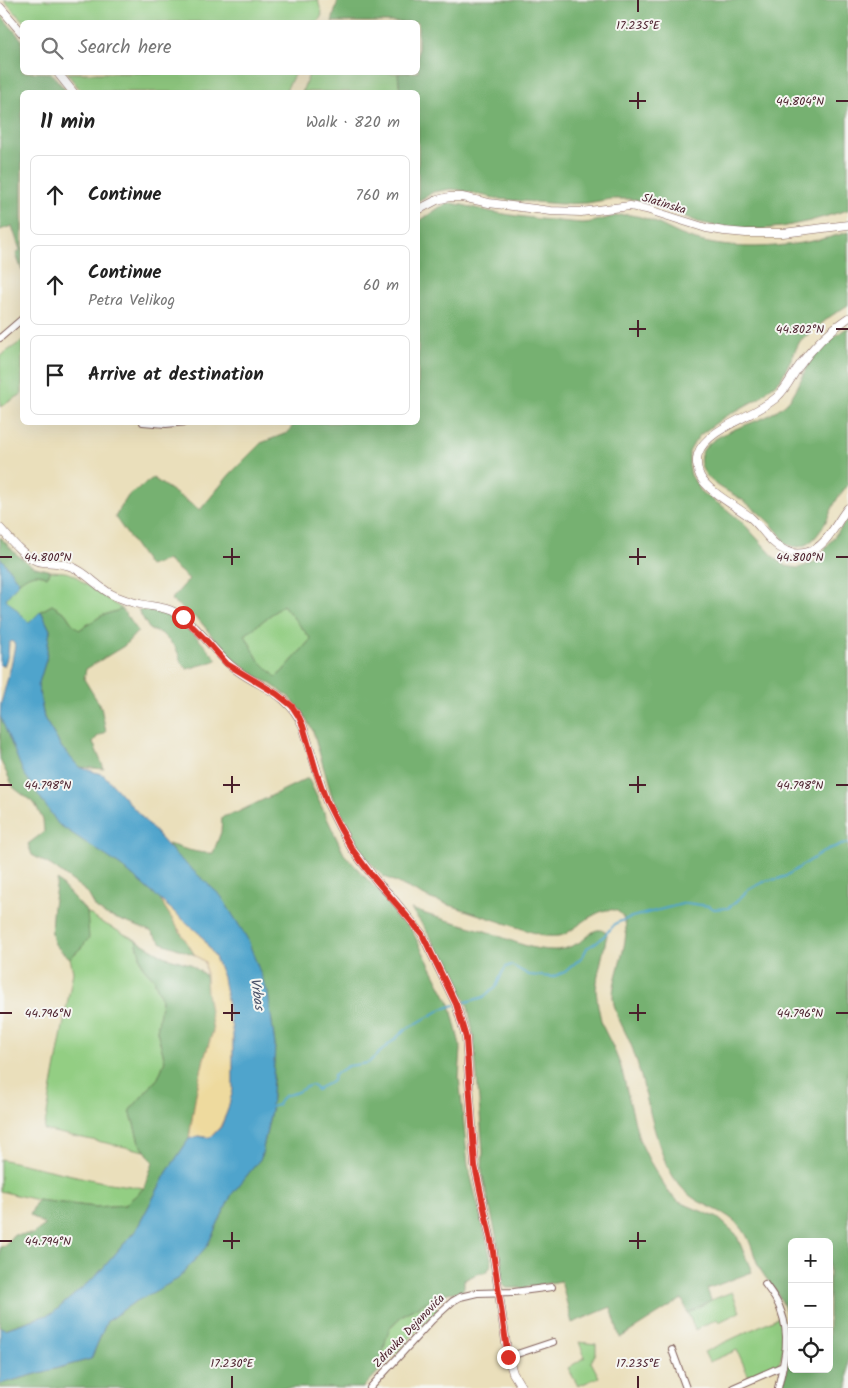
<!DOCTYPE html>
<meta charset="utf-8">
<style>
body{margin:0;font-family:Kalam,sans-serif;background:#f2f2f2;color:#222}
.controls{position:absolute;right:15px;bottom:15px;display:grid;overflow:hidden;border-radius:8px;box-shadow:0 5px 20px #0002}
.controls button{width:45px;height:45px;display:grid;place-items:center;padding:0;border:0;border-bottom:1px solid #e0e0e0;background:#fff;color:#222;font:25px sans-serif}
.stop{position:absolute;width:15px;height:15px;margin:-11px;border:4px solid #d93025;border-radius:50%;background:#fff}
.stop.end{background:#d93025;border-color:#fff;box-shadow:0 1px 5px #0008}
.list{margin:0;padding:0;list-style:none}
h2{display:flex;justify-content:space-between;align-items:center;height:65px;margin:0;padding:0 20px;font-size:21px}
h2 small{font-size:16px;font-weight:400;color:#767676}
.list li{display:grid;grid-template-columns:32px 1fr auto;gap:15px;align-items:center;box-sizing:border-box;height:80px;margin:0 10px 10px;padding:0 10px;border:1px solid #e0e0e0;border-radius:8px}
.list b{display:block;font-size:19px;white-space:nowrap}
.list p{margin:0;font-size:16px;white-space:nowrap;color:#767676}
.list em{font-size:16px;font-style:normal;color:#767676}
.icon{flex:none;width:28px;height:28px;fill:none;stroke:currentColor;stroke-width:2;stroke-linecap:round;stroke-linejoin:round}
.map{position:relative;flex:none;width:848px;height:1388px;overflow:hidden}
.search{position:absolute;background:#fff;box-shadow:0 5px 20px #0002;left:20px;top:20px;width:400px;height:55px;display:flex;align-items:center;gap:12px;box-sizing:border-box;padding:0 18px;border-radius:8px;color:#767676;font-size:19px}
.panel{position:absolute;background:#fff;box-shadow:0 5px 20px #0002;left:20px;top:90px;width:400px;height:335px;border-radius:8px}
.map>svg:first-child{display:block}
.green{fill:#93ce83;stroke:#6e7657}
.forest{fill:#76b171;stroke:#60684e;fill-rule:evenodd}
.sand{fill:#eeda9e;stroke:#9c7c64}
.water{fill:#50a4cc;stroke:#4d627c}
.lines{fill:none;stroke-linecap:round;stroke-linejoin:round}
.stream{stroke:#50a4cc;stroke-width:2}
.minor-casing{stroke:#82625d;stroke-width:8}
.tertiary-casing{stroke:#82625d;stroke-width:9}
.minor{stroke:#fff;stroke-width:6}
.tertiary{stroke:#fff;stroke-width:8}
.route{stroke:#d93025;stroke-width:6}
.ticks{fill:none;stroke:#4a1f2b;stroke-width:2}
.labels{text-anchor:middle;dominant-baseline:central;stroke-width:4;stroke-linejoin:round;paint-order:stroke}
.street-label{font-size:12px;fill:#4a1f2b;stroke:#f6f6f2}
.water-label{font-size:14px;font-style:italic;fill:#4c546b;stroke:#f6f6f2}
.ticks-label{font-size:12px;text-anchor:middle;fill:#4a1f2b;stroke:#f6f6f2;stroke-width:4;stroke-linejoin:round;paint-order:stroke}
</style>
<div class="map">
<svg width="848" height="1388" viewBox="0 0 848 1388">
<rect width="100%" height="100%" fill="#f6f6f2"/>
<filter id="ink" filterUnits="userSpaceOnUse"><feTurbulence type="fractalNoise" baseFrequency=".02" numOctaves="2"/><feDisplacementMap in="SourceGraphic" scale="10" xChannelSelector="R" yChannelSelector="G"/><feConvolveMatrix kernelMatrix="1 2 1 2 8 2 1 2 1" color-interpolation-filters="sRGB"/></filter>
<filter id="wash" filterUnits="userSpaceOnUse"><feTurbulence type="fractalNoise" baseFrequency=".0096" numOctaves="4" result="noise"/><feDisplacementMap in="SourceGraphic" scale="20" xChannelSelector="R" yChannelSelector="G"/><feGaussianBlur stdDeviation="1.12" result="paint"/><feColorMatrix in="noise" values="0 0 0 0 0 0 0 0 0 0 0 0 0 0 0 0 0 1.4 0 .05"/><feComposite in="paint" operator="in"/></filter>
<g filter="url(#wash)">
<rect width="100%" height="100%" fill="#eadfbb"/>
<!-- green -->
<g class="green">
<path d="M 4,0 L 318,0 L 322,15 L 318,22 L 24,22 Z"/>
<path d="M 310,72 L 398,73 L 400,92 L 302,92 Z"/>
<path d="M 67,73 L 295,73 L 285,92 L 82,92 Z"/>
<path d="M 22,341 L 22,394 L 0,407 L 0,356 Z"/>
<path d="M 51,571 C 63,572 73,571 81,581 L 122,609 L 101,616 L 79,630 L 71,622 L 65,613 L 52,605 L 41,611 L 29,623 L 5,599 C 17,585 27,567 47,577 Z"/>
<path d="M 283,605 L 311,639 L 282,672 L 276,677 L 258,659 L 245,635 Z"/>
<path d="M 87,912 L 99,921 L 136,940 L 143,967 L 154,979 L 162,1000 L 157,1031 L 165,1061 L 158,1078 L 130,1110 L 139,1142 L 145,1151 L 44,1130 L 73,972 L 70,958 L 82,947 L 87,919 Z"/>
<path d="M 0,1159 L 103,1182 L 144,1188 L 125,1205 L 96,1207 L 37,1200 L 0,1191 Z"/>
<path d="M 732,1292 L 740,1312 L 719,1322 L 717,1319 L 695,1330 L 688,1313 L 711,1300 Z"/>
<path d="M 432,1299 L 438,1309 L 380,1370 C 382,1360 383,1349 385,1339 C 392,1317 414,1309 432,1299 Z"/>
<path d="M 779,1317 C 783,1331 787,1353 777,1365 L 749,1377 L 737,1350 L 709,1362 L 704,1352 Z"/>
<path d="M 579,1342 L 596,1344 L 596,1353 L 591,1362 L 599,1377 L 578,1386 L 568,1368 L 585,1357 Z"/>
</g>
<!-- forest -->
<g class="forest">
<path d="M 338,0 L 848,0 L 848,210 L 810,221 L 782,227 L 761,229 L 720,227 L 698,222 L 662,207 L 632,199 L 611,199 L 587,203 L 561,204 L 498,199 L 460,190 L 451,189 L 433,192 L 418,201 L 418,92 L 400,92 L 398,73 L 418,72 L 418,22 L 332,22 Z"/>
<path d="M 0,14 L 22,40 L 22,72 L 51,73 L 67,92 L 22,92 L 22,271 L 16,254 L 20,250 L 12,226 L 0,230 Z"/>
<path d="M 451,203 C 465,205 478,209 492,212 C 521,217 552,221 582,223 C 598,223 615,213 631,215 C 653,218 667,230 687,237 C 733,254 802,247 848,232 L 848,305 L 831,316 L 800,341 L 781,379 L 771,387 L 761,397 L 723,418 L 700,435 L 694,443 L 689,452 L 689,466 L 691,475 L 702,493 L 725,508 L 743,523 L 776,559 L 786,566 L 798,568 L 810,564 L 817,560 L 848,518 L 848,1388 L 782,1388 C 789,1357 796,1326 779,1296 C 773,1286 763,1276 758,1265 C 753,1253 751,1241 743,1230 C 740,1225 734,1221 729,1217 C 722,1212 714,1209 706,1205 C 684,1196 671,1177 663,1156 C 650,1121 645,1085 633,1050 C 627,1032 614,1016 613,997 C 612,976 637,929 620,913 C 604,900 577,929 563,935 C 557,937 550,936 544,936 L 431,899 L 383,876 L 372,864 L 358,853 L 342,825 L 331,793 L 313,731 L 302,712 L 288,696 L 269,683 L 253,674 L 225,652 L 200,621 L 171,600 L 189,579 L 167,560 L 149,566 L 115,517 L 128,496 L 153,478 L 200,510 L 230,474 L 261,443 L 287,433 L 295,423 L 418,422 L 418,222 L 440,207 ZM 283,605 L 311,639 L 282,672 L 276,677 L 258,659 L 245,635 ZM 792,1242 L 829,1242 L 829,1369 L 792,1369 Z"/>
<path d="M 848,327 L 848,485 C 844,490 839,495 836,501 C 828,516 818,546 797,547 C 794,547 789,545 786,544 C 779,528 749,503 734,495 C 723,489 710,482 704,472 C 684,437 753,426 771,414 C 777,410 784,406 789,400 C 799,388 804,370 813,357 C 821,346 837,335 848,327 Z"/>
<path d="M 0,537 L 16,554 L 32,566 L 51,571 L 47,577 C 35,571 29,575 19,582 L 0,557 Z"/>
<path d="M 52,605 L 65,613 L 71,622 L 79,630 L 101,616 L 122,609 L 138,631 L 124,646 L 86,669 L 84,679 L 101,707 L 106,732 L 97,737 L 93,742 L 104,769 L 79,767 L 62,748 L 44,718 L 38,686 L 46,660 L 50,630 L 41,611 Z"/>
<path d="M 138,610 C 149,611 162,610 172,616 C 185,622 206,648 217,659 L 212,662 L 187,669 L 181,663 L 179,655 L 175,647 L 161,633 L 150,630 Z"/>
<path d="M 0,716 L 4,724 L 121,866 L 159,898 L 195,955 L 162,943 L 150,931 L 106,915 L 96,908 L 87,892 L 52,866 L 32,855 L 28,844 L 44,832 L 43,820 L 35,804 L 14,788 L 0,760 Z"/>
<path d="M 308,778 L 344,854 L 409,925 L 450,1004 L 461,1049 L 459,1077 L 468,1165 L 492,1263 L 487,1272 L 477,1274 L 464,1280 L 464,1287 L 462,1291 L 447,1293 L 435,1304 L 432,1299 L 404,1314 L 391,1326 L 386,1339 L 380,1370 L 363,1388 L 0,1388 L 0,1384 L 91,1359 L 107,1321 L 133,1303 L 207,1246 L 232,1194 L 261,1158 L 271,1110 L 275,1045 L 268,993 L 168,844 C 182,848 198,854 213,853 L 221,832 L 222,817 L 236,813 Z"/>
<path d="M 57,880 L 87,912 L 89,938 L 82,947 L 70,958 C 65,954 58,949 55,944 C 47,930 55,896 57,880 Z"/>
<path d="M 411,909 C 435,918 460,923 485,931 C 507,938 530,951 555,950 C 563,950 573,946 580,942 C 589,937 594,925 606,932 L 607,935 L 598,975 L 596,990 L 598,1006 L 602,1025 L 613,1047 L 621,1067 L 639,1139 L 649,1160 L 668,1192 L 679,1202 L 718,1218 L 736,1234 L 752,1272 L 707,1289 L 711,1300 L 688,1313 L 682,1299 L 620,1338 L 611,1307 L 572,1323 L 561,1281 L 522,1288 L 507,1288 L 503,1285 L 502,1279 L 502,1262 L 482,1172 L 483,1151 L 474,1038 L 468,1007 L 458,984 L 424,927 Z"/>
<path d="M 136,940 L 166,957 L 190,964 L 205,975 L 213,1031 L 204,1059 L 196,1094 L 189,1139 L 167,1172 L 136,1230 L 97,1275 L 53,1313 L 4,1329 L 0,1327 L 0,1247 L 5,1246 L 13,1235 L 33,1234 L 45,1225 L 30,1215 L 37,1200 L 96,1207 L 125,1205 L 144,1188 L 153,1162 L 139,1142 L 130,1110 L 158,1078 L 165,1061 L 157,1031 L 162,1000 L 154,979 L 143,967 Z"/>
</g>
<!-- sand -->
<path class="sand" d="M 159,898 L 201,935 L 215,957 L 223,977 L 233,1035 L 233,1090 L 227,1112 L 220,1127 L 210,1138 L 198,1136 L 189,1139 L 196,1094 L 204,1059 L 213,1031 L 207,992 L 205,962 L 195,955 Z"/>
<!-- water -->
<path class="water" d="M 0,557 L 19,582 L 6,599 L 29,623 L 41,611 L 50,630 L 46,660 L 38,686 L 44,718 L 62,748 L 79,767 L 104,775 L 176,855 L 221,896 L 247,938 L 268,993 L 275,1045 L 271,1110 L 261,1158 L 232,1194 L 207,1246 L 178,1279 L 133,1303 L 107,1321 L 91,1359 L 0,1384 L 0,1327 L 5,1329 L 53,1313 L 97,1275 L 136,1230 L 167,1172 L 189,1139 L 198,1136 L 210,1138 L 221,1127 L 227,1112 L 233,1090 L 233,1035 L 223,977 L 215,957 L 201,935 L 121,866 L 58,824 L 23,772 L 0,716 L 1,703 L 11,666 L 15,645 L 12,641 L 9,643 L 8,655 L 4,666 L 0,665 Z"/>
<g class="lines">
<!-- stream -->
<g class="stream">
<path d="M 459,1004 L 484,997 L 491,990 L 496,987 L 502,973 L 506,967 L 511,965 L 529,975 L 552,977 L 565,972 L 583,956 L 587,948 L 600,940 L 616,923 L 632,917 L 686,903 L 709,906 L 714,909 L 728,908 L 736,902 L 749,889 L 768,880 L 778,879 L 786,876 L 828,849 L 848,843"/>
<path d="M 270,1107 L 278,1105 C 285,1091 286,1097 297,1092 C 302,1090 306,1086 312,1085 L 317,1090 C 322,1085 327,1085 333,1081 L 334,1075 L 348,1066 L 368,1063 L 405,1030 L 442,1009 L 455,1005"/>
</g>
</g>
</g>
<g filter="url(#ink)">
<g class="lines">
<defs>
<g id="minor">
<path d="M 0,338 L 22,319"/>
<path d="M 143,422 L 166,424 L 187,422"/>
<path d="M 765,1284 C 771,1292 778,1301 781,1311 C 791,1337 784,1362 778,1388"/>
<path d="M 672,1350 L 686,1388"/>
<path d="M 508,1357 L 553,1342"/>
<path d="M 370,1388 L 432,1320 L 453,1301 L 460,1297 L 477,1293 L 514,1292 L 552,1287"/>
<path d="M 733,1388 L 783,1366"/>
</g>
<g id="tertiary">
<path d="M 0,7 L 22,33"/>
<path d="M 57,72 L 73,92"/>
<path d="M 418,210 L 437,200 L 449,197 L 462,197 L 489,203 L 551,211 L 581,212 L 630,206 L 646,209 L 706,228 L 724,231 L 746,233 L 783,233 L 848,225"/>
<path d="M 848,318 C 827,332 811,349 797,369 C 791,378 786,389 777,397 C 758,415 706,428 698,454 C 696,460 697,470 700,476 C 708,492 736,506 750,517 C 762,527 770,544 786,551 C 792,554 801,554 808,552 C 827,547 836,522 848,508"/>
<path d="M 0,528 C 10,539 22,555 37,561 C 43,563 50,562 56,563 C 63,564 72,566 78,570 C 91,577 101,590 115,596 C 123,599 132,603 140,604 C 152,607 163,606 174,612 C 200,625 214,655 238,671 C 265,690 288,693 303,726 L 326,800 L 340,828 L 352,849 L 379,884 L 390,895 L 422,934 L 456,1004 L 466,1038 L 475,1166 L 492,1245 L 508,1357 L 513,1373 L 522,1388"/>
</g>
</defs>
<!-- minor casing -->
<use href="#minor" class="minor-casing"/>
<!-- tertiary casing -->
<use href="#tertiary" class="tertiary-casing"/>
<!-- minor -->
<use href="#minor" class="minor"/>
<!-- tertiary -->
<use href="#tertiary" class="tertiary"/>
</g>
</g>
<g class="lines" filter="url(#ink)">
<!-- route -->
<path class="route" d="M 183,617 L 204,638 L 227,664 L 277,694 L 292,706 L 299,717 L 303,726 L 317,774 L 326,800 L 340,828 L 352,849 L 369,872 L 422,934 L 456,1004 L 466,1038 L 475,1166 L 492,1245 L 508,1357"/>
</g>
<!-- ticks -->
<path class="ticks" d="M 638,0 L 638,12M 638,92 L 638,109M 629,101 L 646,101M 836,101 L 848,101M 638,320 L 638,337M 629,329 L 646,329M 836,329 L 848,329M 232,548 L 232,565M 638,548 L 638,565M 0,557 L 12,557M 223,557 L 240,557M 629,557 L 646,557M 836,557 L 848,557M 232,776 L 232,793M 638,776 L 638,793M 0,785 L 12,785M 223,785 L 240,785M 629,785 L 646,785M 836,785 L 848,785M 232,1004 L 232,1021M 638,1004 L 638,1021M 0,1013 L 12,1013M 223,1013 L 240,1013M 629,1013 L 646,1013M 836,1013 L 848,1013M 232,1232 L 232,1249M 638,1232 L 638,1249M 0,1241 L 12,1241M 223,1241 L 240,1241M 629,1241 L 646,1241M 232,1376 L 232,1388M 638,1376 L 638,1388"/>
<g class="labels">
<!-- street labels -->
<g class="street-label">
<text transform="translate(664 204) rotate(17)">Slatinska</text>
<text transform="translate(409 1331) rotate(-46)">Zdravka Dejanovića</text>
</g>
<!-- water labels -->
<g class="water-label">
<text transform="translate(257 994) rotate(81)">Vrbas</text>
</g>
</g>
<g class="ticks-label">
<text x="638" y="29">17.235°E</text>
<text x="800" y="105">44.804°N</text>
<text x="800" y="333">44.802°N</text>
<text x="48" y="561">44.800°N</text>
<text x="800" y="561">44.800°N</text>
<text x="48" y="789">44.798°N</text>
<text x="800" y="789">44.798°N</text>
<text x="48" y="1017">44.796°N</text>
<text x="800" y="1017">44.796°N</text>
<text x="48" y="1245">44.794°N</text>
<text x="232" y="1367">17.230°E</text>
<text x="638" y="1367">17.235°E</text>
</g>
</svg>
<div class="controls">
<button>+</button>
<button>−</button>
<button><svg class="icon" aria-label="locate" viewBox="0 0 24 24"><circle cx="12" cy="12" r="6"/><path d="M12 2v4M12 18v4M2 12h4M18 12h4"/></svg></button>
</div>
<div class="stop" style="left:183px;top:617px"></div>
<div class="stop end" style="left:508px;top:1357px"></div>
<div class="search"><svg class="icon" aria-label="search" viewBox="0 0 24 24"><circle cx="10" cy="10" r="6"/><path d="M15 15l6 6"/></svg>Search here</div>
<section class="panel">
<h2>11 min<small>Walk · 820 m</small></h2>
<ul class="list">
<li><svg class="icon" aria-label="ahead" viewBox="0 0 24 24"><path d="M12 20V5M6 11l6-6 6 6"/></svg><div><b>Continue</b></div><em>760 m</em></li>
<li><svg class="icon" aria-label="ahead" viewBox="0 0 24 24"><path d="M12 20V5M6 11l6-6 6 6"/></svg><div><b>Continue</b><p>Petra Velikog</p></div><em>60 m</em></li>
<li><svg class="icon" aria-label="arrive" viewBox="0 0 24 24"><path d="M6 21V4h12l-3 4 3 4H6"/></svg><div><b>Arrive at destination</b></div></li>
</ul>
</section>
</div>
